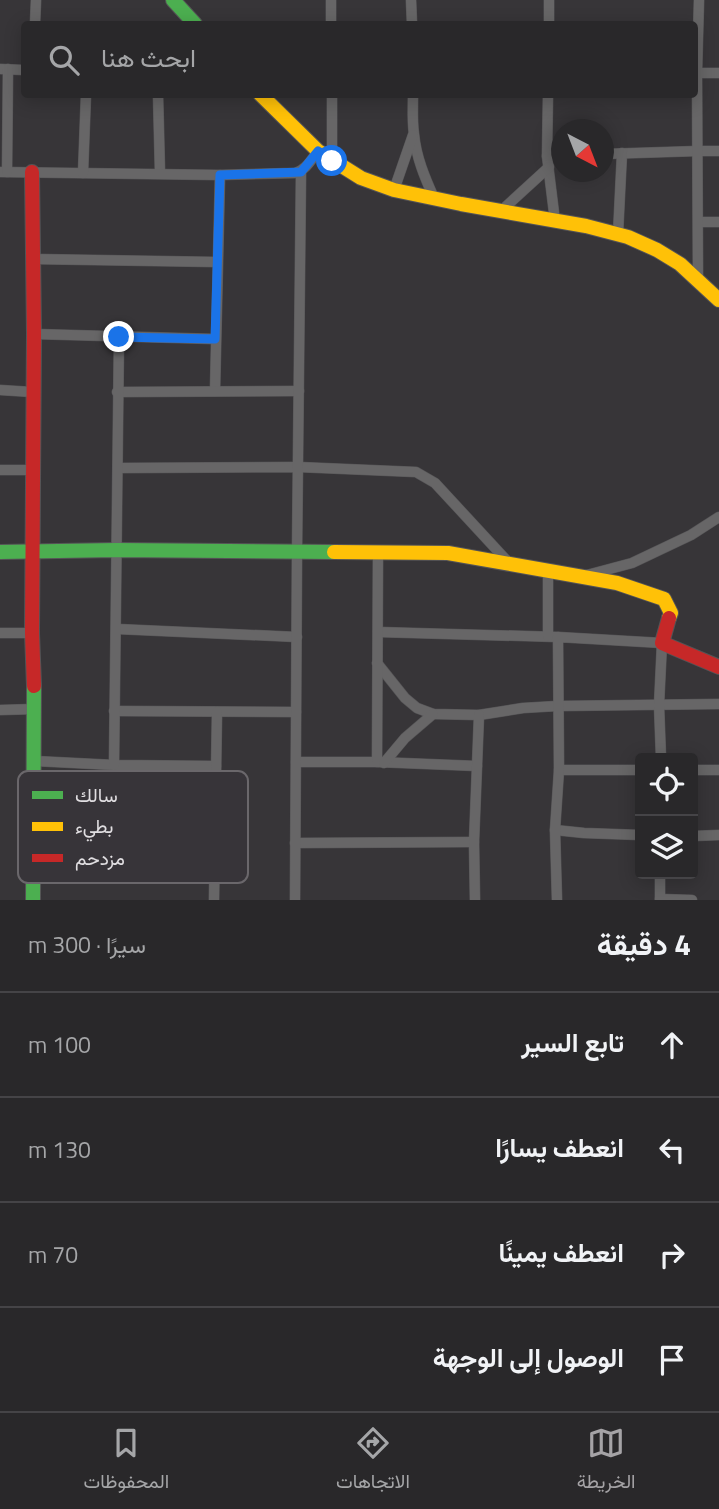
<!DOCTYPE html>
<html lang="ar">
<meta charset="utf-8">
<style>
body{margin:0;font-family:"Titillium Web",Vazirmatn,sans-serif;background:#313032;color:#f1f3f6;direction:rtl}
.controls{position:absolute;right:21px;bottom:21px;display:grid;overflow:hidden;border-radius:7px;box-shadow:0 4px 18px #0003}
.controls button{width:63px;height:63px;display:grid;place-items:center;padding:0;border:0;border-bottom:2px solid #454447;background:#29282a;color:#f1f3f6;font:35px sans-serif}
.compass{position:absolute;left:551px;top:119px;width:63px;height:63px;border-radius:50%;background:#29282a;box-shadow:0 4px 18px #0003;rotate:138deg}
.stop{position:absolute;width:21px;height:21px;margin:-16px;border:5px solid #1a73e8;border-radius:50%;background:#fff}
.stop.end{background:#1a73e8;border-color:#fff;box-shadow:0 2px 7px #0008}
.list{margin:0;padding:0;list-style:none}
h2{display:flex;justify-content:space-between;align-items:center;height:91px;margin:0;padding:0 28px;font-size:30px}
h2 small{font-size:23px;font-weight:400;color:#a5a6a8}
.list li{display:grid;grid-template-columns:46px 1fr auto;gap:21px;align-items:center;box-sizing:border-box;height:105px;padding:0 28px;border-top:2px solid #454447}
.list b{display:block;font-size:26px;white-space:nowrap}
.list em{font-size:23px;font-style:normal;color:#a5a6a8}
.icon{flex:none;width:38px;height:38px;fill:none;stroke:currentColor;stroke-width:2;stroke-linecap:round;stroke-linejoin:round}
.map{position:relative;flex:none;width:719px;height:900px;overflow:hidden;direction:ltr}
.search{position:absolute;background:#29282a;box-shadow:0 4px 18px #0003;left:21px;right:21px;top:21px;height:77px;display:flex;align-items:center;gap:18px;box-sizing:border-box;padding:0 24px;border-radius:7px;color:#a5a6a8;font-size:26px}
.sheet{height:511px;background:#29282a}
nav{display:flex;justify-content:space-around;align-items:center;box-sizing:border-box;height:98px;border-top:2px solid #454447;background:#29282a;font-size:19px;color:#a5a6a8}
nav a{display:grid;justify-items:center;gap:4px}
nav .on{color:#a5a3a6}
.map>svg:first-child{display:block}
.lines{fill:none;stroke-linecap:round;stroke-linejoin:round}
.street-casing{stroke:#555456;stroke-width:11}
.fast-casing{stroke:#555456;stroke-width:16}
.slow-casing{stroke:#555456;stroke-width:16}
.jam-casing{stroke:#555456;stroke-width:16}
.street{stroke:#676667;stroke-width:10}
.fast{stroke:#4caf50;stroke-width:14}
.slow{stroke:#ffc107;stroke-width:14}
.jam{stroke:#c62828;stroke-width:14}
.route{stroke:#1a73e8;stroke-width:9}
.key{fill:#373439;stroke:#6a676b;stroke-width:2}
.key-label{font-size:19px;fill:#e0dee1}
</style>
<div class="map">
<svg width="719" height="900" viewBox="0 0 719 900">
<rect width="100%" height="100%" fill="#373538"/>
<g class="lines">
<defs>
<g id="street">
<path d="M 411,0 L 412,24"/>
<path d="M 35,24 L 36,0"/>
<path d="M 331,24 L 331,0"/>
<path d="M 549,24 L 549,0"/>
<path d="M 0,69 L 24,70"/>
<path d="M 694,73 L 719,73"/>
<path d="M 158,94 L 160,173"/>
<path d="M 332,94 L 332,161"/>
<path d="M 413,94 C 413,108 412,121 414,134 C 416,157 425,178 434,198"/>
<path d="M 548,94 L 547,156 L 555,221"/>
<path d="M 604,154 L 698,151 L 719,151"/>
<path d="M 547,156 L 562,155"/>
<path d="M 0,172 L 220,175 L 295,173 C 306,170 311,160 318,151"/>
<path d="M 7,172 L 8,69"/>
<path d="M 83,173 L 86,94"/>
<path d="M 394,190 L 413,135"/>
<path d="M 501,211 L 549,167"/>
<path d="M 699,222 L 719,222"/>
<path d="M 618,234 L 622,153"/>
<path d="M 32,259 L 217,262"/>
<path d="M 698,280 L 697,73 L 699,0"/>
<path d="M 34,334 L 215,339"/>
<path d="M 0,390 L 32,392"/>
<path d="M 215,391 L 220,175"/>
<path d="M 117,392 L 299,391"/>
<path d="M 118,468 L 298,467 L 416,472 L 435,483 L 509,563"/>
<path d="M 0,470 L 32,470"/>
<path d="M 587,575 L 632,563 L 691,535 L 719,517"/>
<path d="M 117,629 L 297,637"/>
<path d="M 378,632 L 558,637"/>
<path d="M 0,633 L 32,633"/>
<path d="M 548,636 L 548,572"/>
<path d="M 377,663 L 405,698 L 417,708 L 433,714 L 479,715 L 523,708 L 557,706 L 719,704"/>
<path d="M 0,710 L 35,709"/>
<path d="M 114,711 L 296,712"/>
<path d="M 35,761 L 114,765 L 216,766"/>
<path d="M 296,762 L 377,762 L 477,766"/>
<path d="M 377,762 L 378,551"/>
<path d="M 384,763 L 405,738 L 433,714"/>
<path d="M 114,765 L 119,337"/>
<path d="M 559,770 L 640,770"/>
<path d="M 693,770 L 719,770"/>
<path d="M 555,830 L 584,833 L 640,835"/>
<path d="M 693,836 L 719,835"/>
<path d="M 295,843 L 474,842"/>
<path d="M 33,844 L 215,842"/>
<path d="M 660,899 L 692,900"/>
<path d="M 214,900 L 217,712"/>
<path d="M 295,900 L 297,553 L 301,172"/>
<path d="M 475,900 L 474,842 L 479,715"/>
<path d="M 557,900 L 555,830 L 559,770 L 558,637 L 662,643 L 659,705 L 661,758"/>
<path d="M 660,900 L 660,874"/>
</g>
<g id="fast">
<path d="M 173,0 L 195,24"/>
<path d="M 0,552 L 116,550 L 334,552"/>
<path d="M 33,900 L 34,686"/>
</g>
<g id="slow">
<path d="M 260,94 L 318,151 L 361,178 L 394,190 L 461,204 L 586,226 L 628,237 L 657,250 L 680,264 L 719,300"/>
<path d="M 334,552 L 448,553 L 617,583 L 664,599 L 671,613 L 669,618"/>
</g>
<g id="jam">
<path d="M 32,172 L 34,334 L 32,633 L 34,686"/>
<path d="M 669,618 L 662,643 L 719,667"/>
</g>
</defs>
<!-- street casing -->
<use href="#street" class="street-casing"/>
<!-- fast casing -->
<use href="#fast" class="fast-casing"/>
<!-- slow casing -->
<use href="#slow" class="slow-casing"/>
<!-- jam casing -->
<use href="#jam" class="jam-casing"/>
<!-- street -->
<use href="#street" class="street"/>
<!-- fast -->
<use href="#fast" class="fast"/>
<!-- slow -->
<use href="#slow" class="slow"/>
<!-- jam -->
<use href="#jam" class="jam"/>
</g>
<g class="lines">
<!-- route -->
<path class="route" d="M 119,337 L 215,339 L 220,175 L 301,172 L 318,151 L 332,161"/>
</g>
<!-- legend -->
<rect x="18" y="771" width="230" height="112" rx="10" class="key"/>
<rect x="32" y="791" width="31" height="8" fill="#4caf50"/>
<rect x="32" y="822" width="31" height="9" fill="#ffc107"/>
<rect x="32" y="854" width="31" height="8" fill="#c62828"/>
<g class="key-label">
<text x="75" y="802">سالك</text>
<text x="75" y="833">بطيء</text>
<text x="75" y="865">مزدحم</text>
</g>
</svg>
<div class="controls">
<button><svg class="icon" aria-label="locate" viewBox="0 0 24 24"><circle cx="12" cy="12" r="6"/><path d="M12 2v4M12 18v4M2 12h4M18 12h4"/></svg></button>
<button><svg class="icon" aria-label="layers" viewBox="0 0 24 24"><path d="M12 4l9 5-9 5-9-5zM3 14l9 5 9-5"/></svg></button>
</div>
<svg class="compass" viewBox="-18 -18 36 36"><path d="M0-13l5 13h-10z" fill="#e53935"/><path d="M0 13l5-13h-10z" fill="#a5a6a8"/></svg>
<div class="stop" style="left:332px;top:161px"></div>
<div class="stop end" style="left:119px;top:337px"></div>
<div class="search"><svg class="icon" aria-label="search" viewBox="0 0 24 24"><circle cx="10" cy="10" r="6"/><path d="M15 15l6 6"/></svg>ابحث هنا</div>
</div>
<section class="sheet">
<h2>4 دقيقة<small>سيرًا · 300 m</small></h2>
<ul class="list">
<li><svg class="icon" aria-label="ahead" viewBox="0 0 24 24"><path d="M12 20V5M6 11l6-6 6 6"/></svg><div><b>تابع السير</b></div><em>100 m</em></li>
<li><svg class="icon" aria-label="left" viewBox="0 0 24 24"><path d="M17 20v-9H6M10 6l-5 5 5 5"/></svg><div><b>انعطف يسارًا</b></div><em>130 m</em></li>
<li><svg class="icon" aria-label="right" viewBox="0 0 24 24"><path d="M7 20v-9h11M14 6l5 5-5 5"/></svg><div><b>انعطف يمينًا</b></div><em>70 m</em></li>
<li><svg class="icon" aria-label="arrive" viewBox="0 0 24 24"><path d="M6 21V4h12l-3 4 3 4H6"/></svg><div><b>الوصول إلى الوجهة</b></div></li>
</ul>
</section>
<nav>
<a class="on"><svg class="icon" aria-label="map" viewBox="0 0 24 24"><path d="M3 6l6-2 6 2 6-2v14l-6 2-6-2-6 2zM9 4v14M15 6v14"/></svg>الخريطة</a>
<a><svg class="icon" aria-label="directions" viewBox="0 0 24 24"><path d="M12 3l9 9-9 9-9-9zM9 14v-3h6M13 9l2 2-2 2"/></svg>الاتجاهات</a>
<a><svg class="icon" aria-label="saved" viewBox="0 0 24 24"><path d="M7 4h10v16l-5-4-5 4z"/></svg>المحفوظات</a>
</nav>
